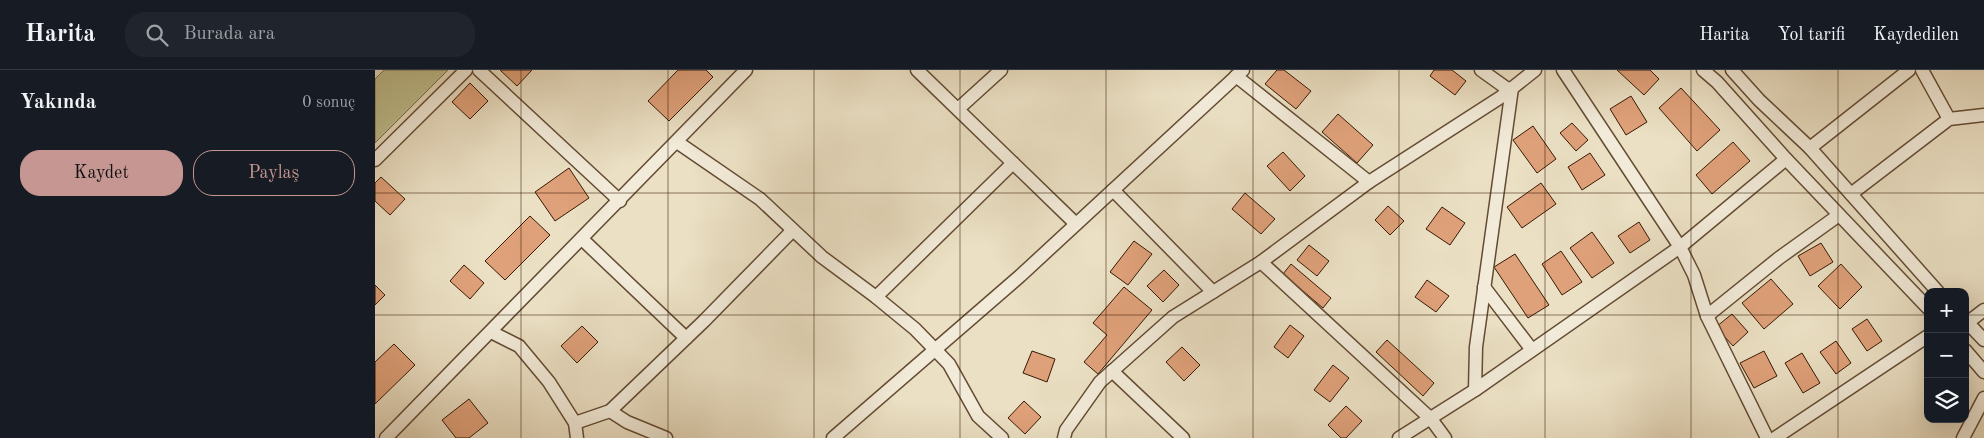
<!DOCTYPE html>
<html lang="tr">
<meta charset="utf-8">
<style>
body{margin:0;font-family:"Old Standard TT",serif;background:#20242c;color:#f1f3f6}
.controls{position:absolute;right:15px;bottom:15px;display:grid;overflow:hidden;border-radius:10px;box-shadow:0 5px 20px #0002}
.controls button{width:45px;height:45px;display:grid;place-items:center;padding:0;border:0;border-bottom:1px solid #363941;background:#171b24;color:#f1f3f6;font:25px sans-serif}
.list{margin:0;padding:0;list-style:none}
h2{display:flex;justify-content:space-between;align-items:center;height:65px;margin:0;padding:0 20px;font-size:21px}
h2 small{font-size:16px;font-weight:400;color:#9ea1a6}
.actions{display:flex;gap:10px;padding:15px 20px}
.actions a{flex:1;padding:11px 0;border:1px solid #c59692;border-radius:20px;text-align:center;font-size:18px;color:#c59692}
.actions .main{background:#c59692;color:#111}
.icon{flex:none;width:28px;height:28px;fill:none;stroke:currentColor;stroke-width:2;stroke-linecap:round;stroke-linejoin:round}
.map{position:relative;flex:none;width:1609px;height:368px;overflow:hidden}
header{display:flex;align-items:center;gap:30px;box-sizing:border-box;height:70px;padding:0 25px;background:#171b24;border-bottom:1px solid #363941}
header strong{font-size:24px}
nav{display:flex;gap:28px;margin-inline-start:auto;font-size:18px}
.search{width:350px;height:45px;background:#20242c;display:flex;align-items:center;gap:12px;box-sizing:border-box;padding:0 18px;border-radius:20px;color:#9ea1a6;font-size:19px}
main{display:flex}
aside{flex:1;background:#171b24}
.map>svg:first-child{display:block}
.green{fill:#c0c08f;stroke:#7c6c4a}
.building{fill:#dfa17a;stroke:#371904}
.lines{fill:none;stroke-linecap:round;stroke-linejoin:round}
.minor-casing{stroke:#644b34;stroke-width:15}
.minor{stroke:#f2ebd9;stroke-width:12}
.grid{fill:none;stroke:#371904;stroke-width:1;stroke-opacity:0.55}
</style>
<header>
<strong>Harita</strong>
<div class="search"><svg class="icon" aria-label="search" viewBox="0 0 24 24"><circle cx="10" cy="10" r="6"/><path d="M15 15l6 6"/></svg>Burada ara</div>
<nav><a>Harita</a><a>Yol tarifi</a><a>Kaydedilen</a></nav>
</header>
<main>
<aside>
<h2>Yakında<small>0 sonuç</small></h2>
<ul class="list">
</ul>
<div class="actions"><a class="main">Kaydet</a><a>Paylaş</a></div>
</aside>
<div class="map">
<svg width="1609" height="368" viewBox="0 0 1609 368">
<rect width="100%" height="100%" fill="#ebe0c4"/>
<filter id="stains"><feTurbulence type="fractalNoise" baseFrequency=".004" numOctaves="4"/><feColorMatrix values="0 0 0 0 .2 0 0 0 0 .09 0 0 0 0 .02 0 0 0 .5 -.17"/></filter>
<radialGradient id="worn" r=".72"><stop offset=".6" stop-color="#630" stop-opacity="0"/><stop offset="1" stop-color="#630" stop-opacity=".3"/></radialGradient>
<!-- green -->
<path class="green" d="M 9,0 L 73,0 L 0,73 L 0,9 Z"/>
<!-- building -->
<g class="building">
<path d="M 125,0 L 157,0 L 142,16 Z"/>
<path d="M 303,0 L 331,0 L 338,7 L 294,51 L 273,31 Z"/>
<path d="M 902,0 L 909,0 L 936,21 L 921,39 L 890,14 Z"/>
<path d="M 1059,0 L 1077,0 L 1091,11 L 1080,25 L 1055,6 Z"/>
<path d="M 1242,0 L 1275,0 L 1284,9 L 1269,25 Z"/>
<path d="M 95,13 L 113,31 L 95,49 L 77,32 Z"/>
<path d="M 1306,18 L 1345,60 L 1322,81 L 1284,38 Z"/>
<path d="M 1256,26 L 1272,52 L 1251,65 L 1235,39 Z"/>
<path d="M 963,44 L 998,75 L 982,93 L 947,62 Z"/>
<path d="M 1197,53 L 1213,70 L 1201,81 L 1185,63 Z"/>
<path d="M 1158,56 L 1181,89 L 1162,103 L 1138,70 Z"/>
<path d="M 1358,72 L 1375,91 L 1337,124 L 1321,105 Z"/>
<path d="M 908,82 L 930,106 L 915,121 L 892,96 Z"/>
<path d="M 1215,83 L 1230,105 L 1207,120 L 1193,97 Z"/>
<path d="M 194,98 L 214,128 L 180,151 L 160,122 Z"/>
<path d="M 6,107 L 30,129 L 15,145 L 0,131 L 0,113 Z"/>
<path d="M 1166,113 L 1181,134 L 1147,158 L 1132,137 Z"/>
<path d="M 870,123 L 900,149 L 886,164 L 857,139 Z"/>
<path d="M 1013,136 L 1029,151 L 1015,165 L 1000,150 Z"/>
<path d="M 1067,137 L 1090,153 L 1075,175 L 1051,159 Z"/>
<path d="M 155,146 L 175,165 L 130,210 L 110,191 Z"/>
<path d="M 1264,152 L 1275,170 L 1255,183 L 1243,166 Z"/>
<path d="M 1217,162 L 1239,193 L 1217,208 L 1195,178 Z"/>
<path d="M 759,171 L 777,184 L 753,215 L 735,202 Z"/>
<path d="M 1446,173 L 1458,192 L 1435,206 L 1423,186 Z"/>
<path d="M 934,175 L 954,191 L 942,206 L 922,190 Z"/>
<path d="M 1186,181 L 1207,212 L 1187,225 L 1167,194 Z"/>
<path d="M 1140,184 L 1174,235 L 1153,248 L 1119,197 Z"/>
<path d="M 916,194 L 956,228 L 948,238 L 908,204 Z"/>
<path d="M 1466,194 L 1487,217 L 1465,239 L 1443,216 Z"/>
<path d="M 89,195 L 109,213 L 95,229 L 75,211 Z"/>
<path d="M 789,200 L 804,215 L 788,232 L 772,216 Z"/>
<path d="M 1396,209 L 1418,234 L 1389,259 L 1367,233 Z"/>
<path d="M 1052,210 L 1074,226 L 1061,242 L 1040,227 Z"/>
<path d="M 0,215 L 10,225 L 0,235 Z"/>
<path d="M 749,217 L 777,240 L 723,304 L 709,292 L 732,265 L 718,253 Z"/>
<path d="M 1357,244 L 1373,262 L 1358,276 L 1341,257 Z"/>
<path d="M 1492,249 L 1507,271 L 1492,281 L 1477,259 Z"/>
<path d="M 915,255 L 929,266 L 913,288 L 899,277 Z"/>
<path d="M 207,256 L 223,272 L 202,293 L 186,276 Z"/>
<path d="M 1012,270 L 1059,313 L 1048,326 L 1001,282 Z"/>
<path d="M 1461,271 L 1476,293 L 1461,304 L 1445,282 Z"/>
<path d="M 19,274 L 40,295 L 0,334 L 0,292 Z"/>
<path d="M 807,277 L 825,295 L 809,311 L 791,292 Z"/>
<path d="M 657,281 L 680,289 L 672,312 L 648,303 Z"/>
<path d="M 1389,281 L 1402,306 L 1379,318 L 1365,293 Z"/>
<path d="M 1427,283 L 1445,313 L 1428,323 L 1410,293 Z"/>
<path d="M 958,295 L 974,308 L 955,332 L 939,320 Z"/>
<path d="M 94,329 L 113,353 L 94,368 L 81,368 L 67,350 Z"/>
<path d="M 649,331 L 666,347 L 650,364 L 633,348 Z"/>
<path d="M 971,336 L 987,351 L 971,368 L 966,368 L 953,355 Z"/>
</g>
<g class="lines">
<defs>
<g id="minor">
<path d="M 104,0 L 245,131"/>
<path d="M 542,0 L 701,154"/>
<path d="M 1106,0 L 1134,20"/>
<path d="M 1188,0 L 1305,177 L 1319,205 L 1332,246 L 1392,368"/>
<path d="M 1328,0 L 1342,12 L 1411,89 L 1553,238"/>
<path d="M 1357,0 L 1384,30 L 1435,78 L 1563,222"/>
<path d="M 1547,0 L 1574,49"/>
<path d="M 861,6 L 994,112"/>
<path d="M 583,39 L 626,0"/>
<path d="M 302,72 L 385,129 L 447,187 L 501,227 L 540,259 L 574,294 L 603,346 L 627,368"/>
<path d="M 1435,78 L 1534,0"/>
<path d="M 0,90 L 91,0"/>
<path d="M 738,120 L 838,222"/>
<path d="M 1476,124 L 1574,49 L 1609,45"/>
<path d="M 207,169 L 311,268"/>
<path d="M 886,192 L 1056,349 L 1070,368"/>
<path d="M 1109,217 L 1157,280"/>
<path d="M 501,227 L 638,93"/>
<path d="M 1332,246 L 1404,188 L 1464,145"/>
<path d="M 1590,250 L 1609,270"/>
<path d="M 1592,253 L 1609,240"/>
<path d="M 116,262 L 144,276 L 174,312 L 200,353 L 202,368"/>
<path d="M 1590,280 L 1609,302"/>
<path d="M 737,301 L 808,368"/>
<path d="M 1100,320 L 1101,277 L 1137,18"/>
<path d="M 235,341 L 252,352 L 291,368"/>
<path d="M 200,353 L 235,341 L 329,251 L 418,160"/>
<path d="M 11,368 L 371,0"/>
<path d="M 458,368 L 645,206 L 868,0"/>
<path d="M 689,368 L 691,360 L 725,312 L 798,247 L 886,192 L 994,112 L 1126,27 L 1160,0"/>
<path d="M 1024,368 L 1100,320 L 1305,177 L 1411,89"/>
<path d="M 1400,368 L 1553,266"/>
<path d="M 1588,368 L 1609,328"/>
</g>
</defs>
<!-- minor casing -->
<use href="#minor" class="minor-casing"/>
<!-- minor -->
<use href="#minor" class="minor"/>
</g>
<!-- grid -->
<path class="grid" d="M 146,0 L 146,368M 293,0 L 293,368M 439,0 L 439,368M 585,0 L 585,368M 731,0 L 731,368M 878,0 L 878,368M 1024,0 L 1024,368M 1170,0 L 1170,368M 1316,0 L 1316,368M 1463,0 L 1463,368M 0,123 L 1609,123M 0,245 L 1553,245M 1590,245 L 1609,245"/>
<rect width="100%" height="100%" filter="url(#stains)"/>
<rect width="100%" height="100%" fill="url(#worn)"/>
</svg>
<div class="controls">
<button>+</button>
<button>−</button>
<button><svg class="icon" aria-label="layers" viewBox="0 0 24 24"><path d="M12 4l9 5-9 5-9-5zM3 14l9 5 9-5"/></svg></button>
</div>
</div>
</main>
